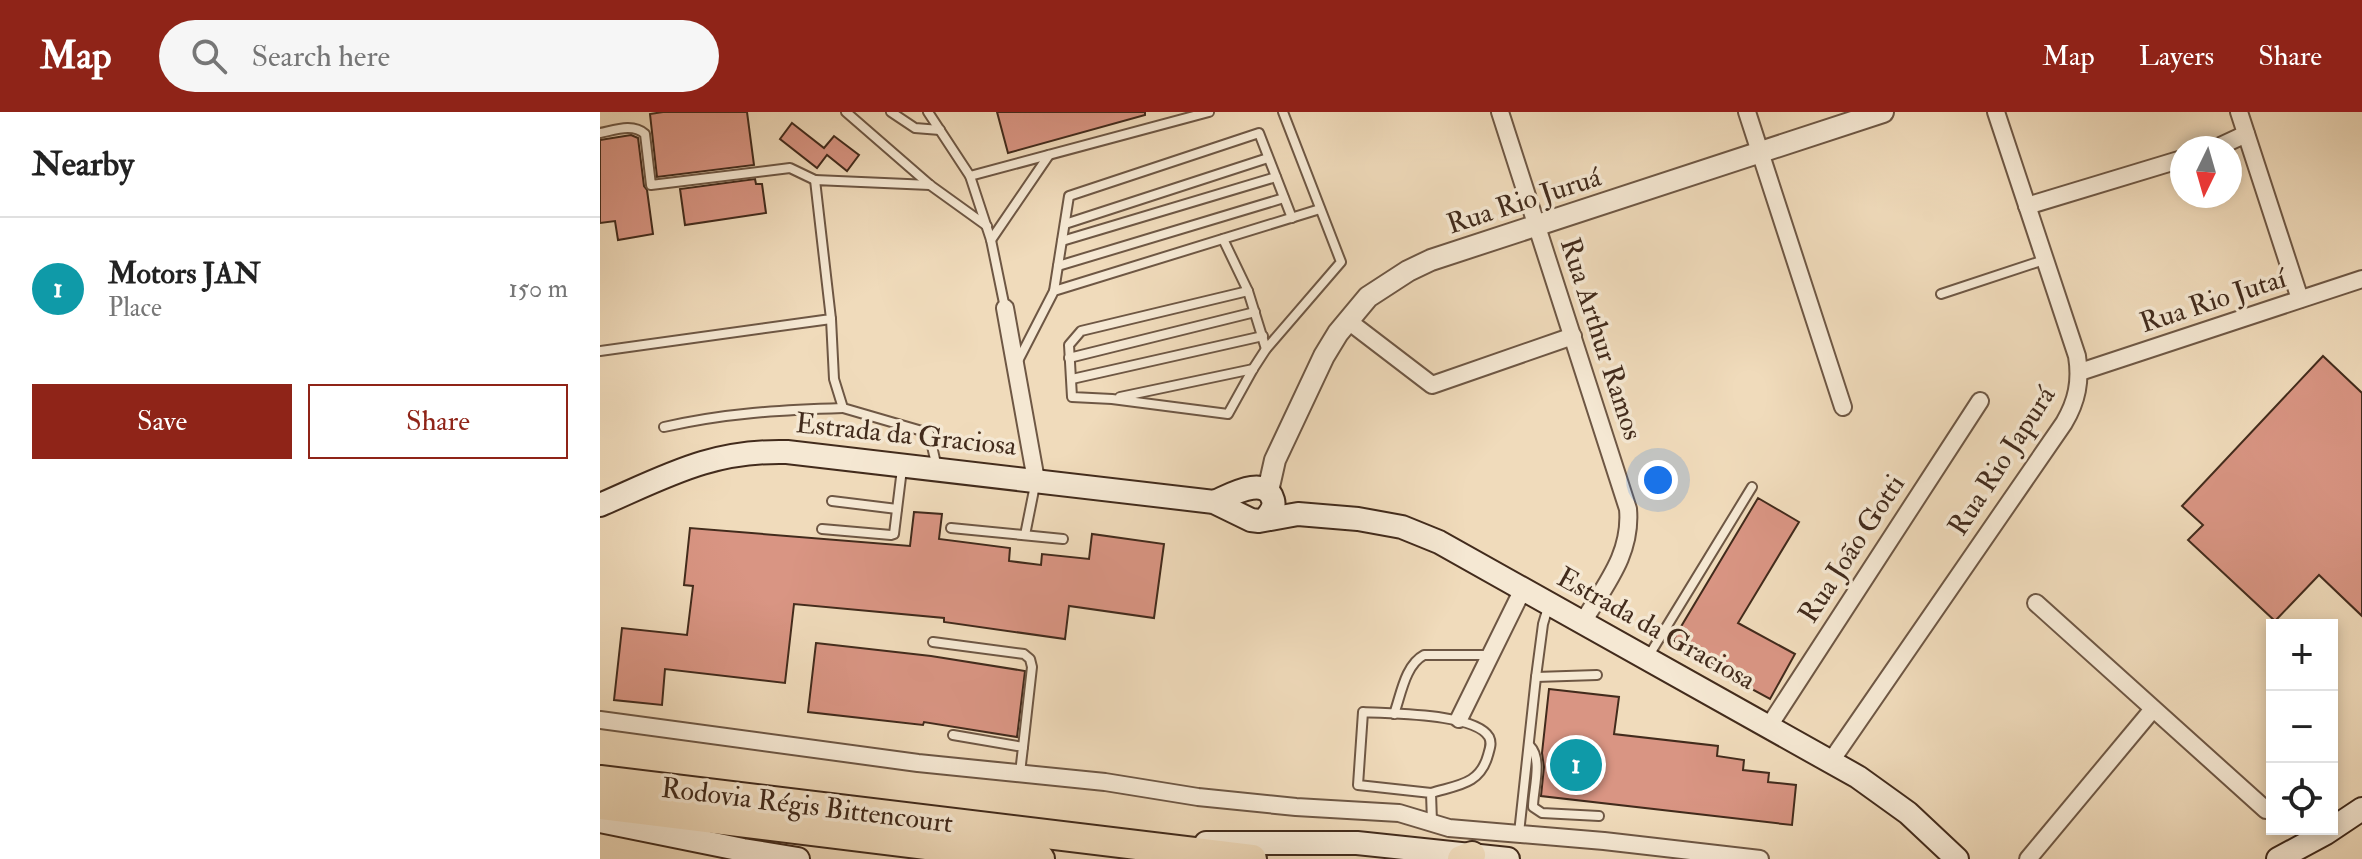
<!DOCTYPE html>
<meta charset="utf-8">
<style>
body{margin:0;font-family:"IM FELL Double Pica",serif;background:#f6f6f6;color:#222}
.controls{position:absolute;right:24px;bottom:24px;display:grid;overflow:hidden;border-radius:0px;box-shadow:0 4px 12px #0003}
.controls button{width:72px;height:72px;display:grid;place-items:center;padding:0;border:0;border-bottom:2px solid #e0e0e0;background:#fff;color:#222;font:40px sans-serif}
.compass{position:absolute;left:1570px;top:24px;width:72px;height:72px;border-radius:50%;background:#fff;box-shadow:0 4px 12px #0003;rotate:185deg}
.you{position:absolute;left:1058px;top:368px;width:28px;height:28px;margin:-20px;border:6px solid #fff;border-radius:50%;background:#1a73e8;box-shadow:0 0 0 12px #1a73e833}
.badge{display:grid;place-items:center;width:52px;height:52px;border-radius:50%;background:#8f2418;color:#fff;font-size:26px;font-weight:700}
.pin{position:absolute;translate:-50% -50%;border:4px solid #fff;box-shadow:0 2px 8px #0006}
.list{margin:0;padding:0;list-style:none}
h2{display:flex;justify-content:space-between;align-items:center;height:104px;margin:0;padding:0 32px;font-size:34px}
h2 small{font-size:26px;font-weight:400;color:#767676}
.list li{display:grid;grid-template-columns:52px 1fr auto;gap:24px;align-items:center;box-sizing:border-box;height:144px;padding:0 32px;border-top:2px solid #e0e0e0}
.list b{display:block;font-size:30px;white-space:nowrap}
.list p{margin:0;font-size:26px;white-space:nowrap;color:#767676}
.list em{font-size:26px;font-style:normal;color:#767676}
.actions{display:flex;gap:16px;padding:24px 32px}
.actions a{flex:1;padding:18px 0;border:2px solid #8f2418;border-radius:0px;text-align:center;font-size:28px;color:#8f2418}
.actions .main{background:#8f2418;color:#fff}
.icon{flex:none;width:44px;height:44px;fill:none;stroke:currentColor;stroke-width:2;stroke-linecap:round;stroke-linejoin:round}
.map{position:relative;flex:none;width:1762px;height:747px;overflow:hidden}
header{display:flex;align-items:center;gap:48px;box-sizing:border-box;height:112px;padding:0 40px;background:#8f2418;color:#fff}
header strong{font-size:38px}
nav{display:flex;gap:44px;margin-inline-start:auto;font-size:28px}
.search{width:560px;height:72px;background:#f6f6f6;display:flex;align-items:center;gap:20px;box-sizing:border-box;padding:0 28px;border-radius:44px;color:#767676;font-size:30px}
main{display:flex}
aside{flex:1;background:#fff}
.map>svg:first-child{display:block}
.building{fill:#d99583;stroke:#422b1c;stroke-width:2}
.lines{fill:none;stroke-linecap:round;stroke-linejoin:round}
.service-casing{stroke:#6e5744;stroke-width:12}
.minor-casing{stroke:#6e5744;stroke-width:20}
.tertiary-casing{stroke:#6e5744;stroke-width:24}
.secondary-casing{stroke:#422b1c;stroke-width:26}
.trunk-casing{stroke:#422b1c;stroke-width:30}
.motorway-casing{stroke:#422b1c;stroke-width:32}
.service{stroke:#f5e8d3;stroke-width:8}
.minor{stroke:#f5e8d3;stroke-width:16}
.tertiary{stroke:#f5e8d3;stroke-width:20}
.secondary{stroke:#f5e8d3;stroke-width:22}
.trunk{stroke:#f0dbbb;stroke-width:26}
.motorway{stroke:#f0dbbb;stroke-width:28}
.labels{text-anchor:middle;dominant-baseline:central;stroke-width:7;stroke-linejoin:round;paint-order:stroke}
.street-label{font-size:28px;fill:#422b1c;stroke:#f5e8d3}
</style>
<header>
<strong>Map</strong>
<div class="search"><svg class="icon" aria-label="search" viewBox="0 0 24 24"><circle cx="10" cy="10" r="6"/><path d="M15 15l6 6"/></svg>Search here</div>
<nav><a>Map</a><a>Layers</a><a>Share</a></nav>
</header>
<main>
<aside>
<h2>Nearby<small></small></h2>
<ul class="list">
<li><span class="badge" style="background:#0f9aa8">1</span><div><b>Motors JAN</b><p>Place</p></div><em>150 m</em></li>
</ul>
<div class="actions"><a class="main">Save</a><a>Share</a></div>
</aside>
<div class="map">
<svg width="1762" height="747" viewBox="0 0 1762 747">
<rect width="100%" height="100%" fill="#f0dbbb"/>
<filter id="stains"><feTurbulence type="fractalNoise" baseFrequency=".0025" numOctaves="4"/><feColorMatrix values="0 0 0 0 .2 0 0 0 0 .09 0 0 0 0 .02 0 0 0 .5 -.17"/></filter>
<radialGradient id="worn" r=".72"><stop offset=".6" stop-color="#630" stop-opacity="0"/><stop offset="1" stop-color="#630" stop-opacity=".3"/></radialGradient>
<!-- building -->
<g class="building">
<path d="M 63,0 L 147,0 L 154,53 L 57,65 L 50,2 Z"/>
<path d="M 397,0 L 545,0 L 545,3 L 408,41 Z"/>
<path d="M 192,11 L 224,36 L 234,24 L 259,43 L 247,59 L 227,43 L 217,56 L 180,27 Z"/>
<path d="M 31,23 L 38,26 L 44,74 L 47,78 L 53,122 L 18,128 L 15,109 L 0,111 L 0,28 Z"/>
<path d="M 155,67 L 156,72 L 162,72 L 166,101 L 85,113 L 80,77 Z"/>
<path d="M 1723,244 L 1762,281 L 1762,504 L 1719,463 L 1675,509 L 1588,428 L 1603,413 L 1582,394 Z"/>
<path d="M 1158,386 L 1199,410 L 1138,511 L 1195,542 L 1170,587 L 1124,562 L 1125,559 L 1073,528 Z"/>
<path d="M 314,400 L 342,402 L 339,427 L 410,436 L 409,449 L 441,453 L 442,442 L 489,447 L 492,422 L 564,432 L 554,506 L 469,494 L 465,527 L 344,510 L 344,506 L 194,492 L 185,571 L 65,557 L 62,593 L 14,588 L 22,516 L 87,523 L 93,474 L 84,473 L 90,416 L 310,434 Z"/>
<path d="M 216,531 L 331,544 L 425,559 L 417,625 L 324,610 L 323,613 L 208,600 Z"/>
<path d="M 949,577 L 1019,585 L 1014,622 L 1118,634 L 1117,644 L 1144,648 L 1143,658 L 1169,661 L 1168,670 L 1196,673 L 1192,713 L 941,684 L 944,655 L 942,641 Z"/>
</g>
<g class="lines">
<defs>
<g id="service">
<path d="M 246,0 L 330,73 L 387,114"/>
<path d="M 291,0 L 315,16 L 340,18"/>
<path d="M 328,0 L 370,64 L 391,128 L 405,196"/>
<path d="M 0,21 C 15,18 33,11 45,22 L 51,73 L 190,56 L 215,68"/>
<path d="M 370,64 L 609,0"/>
<path d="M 465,112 L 668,46"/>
<path d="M 623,127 L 648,179 L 666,237 L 741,150 L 683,0"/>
<path d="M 391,128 L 449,43"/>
<path d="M 462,129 L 676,65"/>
<path d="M 458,154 L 684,86"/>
<path d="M 454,179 L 469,84 L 659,21 L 692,106"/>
<path d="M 648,179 L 481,219 L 469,233 L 472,285 L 512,287 L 628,302 L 653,257 L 666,237"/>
<path d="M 1341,182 L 1444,148"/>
<path d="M 231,207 L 234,267 L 243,296 L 329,321 L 337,356"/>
<path d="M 0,239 L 231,207 L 215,68 L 330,73"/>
<path d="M 469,246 L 655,200"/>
<path d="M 418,249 L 454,179 L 720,97"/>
<path d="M 472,267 L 663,224"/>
<path d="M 520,285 L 653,257"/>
<path d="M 64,315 C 126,301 180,298 243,296"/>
<path d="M 232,389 L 297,397"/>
<path d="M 351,416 L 463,427"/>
<path d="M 222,417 L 291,423 L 294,422 L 302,357"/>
<path d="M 425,423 L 435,373"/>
<path d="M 333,530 L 424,542 L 430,547 L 432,555 L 423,635"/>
<path d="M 1048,545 L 1152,375"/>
<path d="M 936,565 L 997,563"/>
<path d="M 794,602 C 801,583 805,553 824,543 L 889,543"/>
<path d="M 353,623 L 423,635 L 420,661"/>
<path d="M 930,634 C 943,647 933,678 933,695 L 942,701 L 999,704"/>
<path d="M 831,681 C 857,673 880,673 888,643 C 890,636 892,631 889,625 C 875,601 790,602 763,600 L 758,673 L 831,681 L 832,710"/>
<path d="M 919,721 L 936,565 L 943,512 L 949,492"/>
</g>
<g id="minor">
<path d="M 900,0 L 1028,397 C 1032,442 1005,473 983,510"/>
<path d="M 1147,0 L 1243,295"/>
<path d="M 1639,0 L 1700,187"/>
<path d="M 1616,36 L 1646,22"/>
<path d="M 1427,94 L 1582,47"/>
<path d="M 405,196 L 436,368"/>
<path d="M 747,208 L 832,273 L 973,224"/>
<path d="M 1480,260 L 1762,167"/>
<path d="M 1436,491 L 1666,698"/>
<path d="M 859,607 L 923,477"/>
<path d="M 0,608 L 318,651 L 505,670 L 598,685 L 696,695 L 799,701 L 849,716 L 1004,729 L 1160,747"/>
<path d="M 1169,614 L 1380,289"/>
<path d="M 1231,649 L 1464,311 C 1477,289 1481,269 1477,244 L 1396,0"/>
<path d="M 1428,747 L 1553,597"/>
</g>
<path id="tertiary" d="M 668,379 L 675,348 L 724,244 L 738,221 L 768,185 L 808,159 L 831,148 L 1283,0"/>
<g id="secondary">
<path d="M 614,390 C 629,384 666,362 673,388 C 675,395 671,400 666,406"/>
<path d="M 0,393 C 67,364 111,338 187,340 L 614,390 L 651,408 L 659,409 L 698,402 L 758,407 L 802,415 L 839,430 L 1258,665 L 1308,701 L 1357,747"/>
<path d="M 0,709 L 143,738 L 198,747"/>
<path d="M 606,731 L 757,731 L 908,747"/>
<path d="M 1678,747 L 1726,721 L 1762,697"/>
</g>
<path id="trunk" d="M 861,747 L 872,743"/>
<g id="motorway">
<path d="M 0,668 L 652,747"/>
<path d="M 0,693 L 440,747"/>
</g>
</defs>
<!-- service casing -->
<use href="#service" class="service-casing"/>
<!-- minor casing -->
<use href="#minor" class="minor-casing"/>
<!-- tertiary casing -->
<use href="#tertiary" class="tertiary-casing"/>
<!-- secondary casing -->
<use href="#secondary" class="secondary-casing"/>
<!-- trunk casing -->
<use href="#trunk" class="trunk-casing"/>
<!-- motorway casing -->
<use href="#motorway" class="motorway-casing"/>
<!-- service -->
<use href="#service" class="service"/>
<!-- minor -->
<use href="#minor" class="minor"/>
<!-- tertiary -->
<use href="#tertiary" class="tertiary"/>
<!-- secondary -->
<use href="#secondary" class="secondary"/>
<!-- trunk -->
<use href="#trunk" class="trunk"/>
<!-- motorway -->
<use href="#motorway" class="motorway"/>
</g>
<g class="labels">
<!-- street labels -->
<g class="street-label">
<text transform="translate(924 89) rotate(-18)">Rua Rio Juruá</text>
<text transform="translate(1613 189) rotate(-18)">Rua Rio Jutaí</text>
<text transform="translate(1001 227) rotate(72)">Rua Arthur Ramos</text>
<text transform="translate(306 323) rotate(6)">Estrada da Graciosa</text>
<text transform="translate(1402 349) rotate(-57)">Rua Rio Japurá</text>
<text transform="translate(1252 437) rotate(-57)">Rua João Gotti</text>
<text transform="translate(1056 517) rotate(29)">Estrada da Graciosa</text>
<text transform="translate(207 694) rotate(7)">Rodovia Régis Bittencourt</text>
</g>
</g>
<rect width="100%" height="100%" filter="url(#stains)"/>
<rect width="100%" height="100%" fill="url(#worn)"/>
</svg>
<div class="controls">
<button>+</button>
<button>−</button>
<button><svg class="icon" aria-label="locate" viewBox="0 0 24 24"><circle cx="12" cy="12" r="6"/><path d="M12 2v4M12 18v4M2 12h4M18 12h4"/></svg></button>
</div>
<svg class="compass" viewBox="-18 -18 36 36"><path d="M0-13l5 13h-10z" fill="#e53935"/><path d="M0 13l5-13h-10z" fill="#767676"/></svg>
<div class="you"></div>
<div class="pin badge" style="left:976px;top:653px;background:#0f9aa8">1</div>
</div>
</main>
